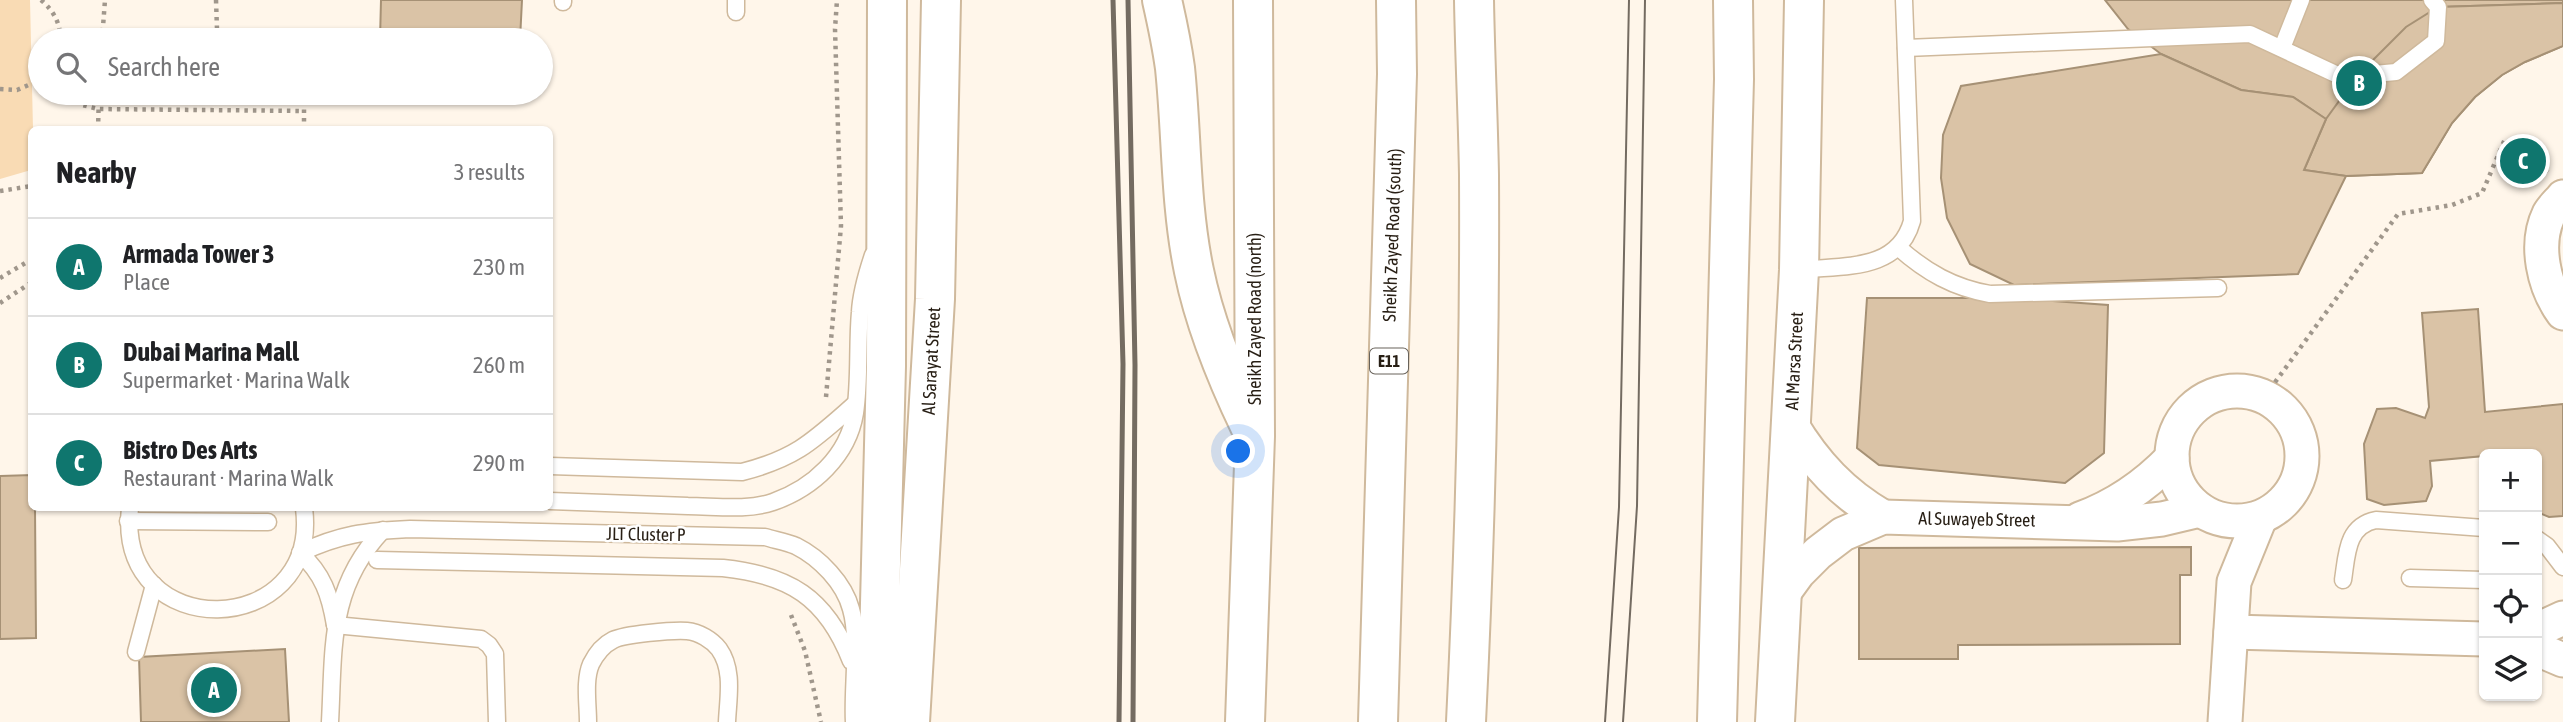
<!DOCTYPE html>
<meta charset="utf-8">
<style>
body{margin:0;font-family:"Asap Condensed",sans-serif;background:#f2f2f2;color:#202124}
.controls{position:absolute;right:21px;bottom:21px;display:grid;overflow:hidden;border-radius:10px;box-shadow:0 2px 5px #0004}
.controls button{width:63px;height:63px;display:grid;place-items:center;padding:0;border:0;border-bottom:2px solid #e0e0e0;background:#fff;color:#202124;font:35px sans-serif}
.you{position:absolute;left:1239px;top:452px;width:24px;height:24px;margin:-18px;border:5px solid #fff;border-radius:50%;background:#1a73e8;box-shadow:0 0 0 10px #1a73e833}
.badge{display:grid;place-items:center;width:46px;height:46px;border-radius:50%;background:#0f766e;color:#fff;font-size:23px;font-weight:700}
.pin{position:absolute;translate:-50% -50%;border:4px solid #fff;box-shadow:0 2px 7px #0006}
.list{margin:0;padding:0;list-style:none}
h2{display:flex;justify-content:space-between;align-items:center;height:91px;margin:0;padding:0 28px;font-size:30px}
h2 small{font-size:23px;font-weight:400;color:#757577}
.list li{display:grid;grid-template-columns:46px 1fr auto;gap:21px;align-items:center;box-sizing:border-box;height:98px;padding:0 28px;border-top:2px solid #e0e0e0}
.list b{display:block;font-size:26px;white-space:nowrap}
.list p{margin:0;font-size:23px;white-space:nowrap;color:#757577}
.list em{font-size:23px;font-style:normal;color:#757577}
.icon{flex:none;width:38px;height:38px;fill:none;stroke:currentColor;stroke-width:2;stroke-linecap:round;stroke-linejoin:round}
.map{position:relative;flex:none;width:2563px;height:722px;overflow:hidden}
.search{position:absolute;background:#fff;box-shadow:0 2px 5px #0004;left:28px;top:28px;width:525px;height:77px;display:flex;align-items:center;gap:18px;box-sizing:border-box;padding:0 24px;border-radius:38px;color:#757577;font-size:26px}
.panel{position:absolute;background:#fff;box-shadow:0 2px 5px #0004;left:28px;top:126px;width:525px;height:385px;border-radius:10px}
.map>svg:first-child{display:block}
.green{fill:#f9dbb4}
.building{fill:#dac3a6;stroke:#a69175;stroke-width:2}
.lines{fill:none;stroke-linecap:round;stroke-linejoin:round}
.lane-casing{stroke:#cfb99c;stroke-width:19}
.street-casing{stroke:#cfb99c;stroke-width:37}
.secondary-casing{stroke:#cfb99c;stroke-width:42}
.highway-casing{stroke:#cfb99c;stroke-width:42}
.path{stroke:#a0978c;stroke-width:4.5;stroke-dasharray:3.5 5;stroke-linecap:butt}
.lane{stroke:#fff;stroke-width:16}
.street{stroke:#fff;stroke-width:33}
.secondary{stroke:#fff;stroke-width:38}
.highway{stroke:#fff;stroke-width:38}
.tram{stroke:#746b61;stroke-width:2}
.rail{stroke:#746b61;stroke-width:5}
.labels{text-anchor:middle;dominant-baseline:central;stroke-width:5;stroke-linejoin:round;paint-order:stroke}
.shield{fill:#fff;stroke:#68625a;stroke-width:2}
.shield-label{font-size:16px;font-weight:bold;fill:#271e14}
.street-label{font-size:18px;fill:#271e14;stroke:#fff}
</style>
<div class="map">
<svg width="2563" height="722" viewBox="0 0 2563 722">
<rect width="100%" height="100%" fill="#fff6ea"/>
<!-- green -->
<path class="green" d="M 0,0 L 30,0 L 33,129 L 32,130 L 31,170 L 0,179 Z"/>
<!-- building -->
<g class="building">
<path d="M 381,0 L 522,0 L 520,40 L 380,40 Z"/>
<path d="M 2105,0 L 2563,0 L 2563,46 L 2525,62 L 2502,75 L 2475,97 L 2452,123 L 2422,173 L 2346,176 L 2304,170 L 2326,119 L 2293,97 L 2241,90 L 2161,54 L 2128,29 Z"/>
<path d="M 2441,0 L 2563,0 L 2563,3 L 2438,7 Z"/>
<path d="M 2563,3 L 2563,46 L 2525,62 L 2502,75 L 2475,97 L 2452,123 L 2422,173 L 2346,176 L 2304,170 L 2326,119 L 2358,75 L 2406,27 L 2438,7 Z"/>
<path d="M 2161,54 L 2241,90 L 2293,97 L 2326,119 L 2304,170 L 2346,176 L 2298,274 L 2014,285 L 1970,264 L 1947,218 L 1941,178 L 1943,135 L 1961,86 Z"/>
<path d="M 1867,298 L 2013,298 L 2108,305 L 2104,453 L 2065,483 L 1879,465 L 1857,448 Z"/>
<path d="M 2478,309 L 2485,412 L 2563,404 L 2563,516 L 2549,517 L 2537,512 L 2537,454 L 2526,453 L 2484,454 L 2484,456 L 2430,461 L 2432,486 L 2426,501 L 2384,505 L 2367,499 L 2364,444 L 2377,409 L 2396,408 L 2425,418 L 2429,407 L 2422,313 Z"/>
<path d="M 32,475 L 32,508 L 35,508 L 36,638 L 0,639 L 0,476 Z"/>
<path d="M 2191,547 L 2191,575 L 2180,575 L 2180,644 L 1958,645 L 1958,659 L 1859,659 L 1859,548 Z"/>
<path d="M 285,649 L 289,722 L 141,722 L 139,657 Z"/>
</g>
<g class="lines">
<defs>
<g id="lane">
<path d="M 563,2 L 563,0"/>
<path d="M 736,12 L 736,0"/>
<path d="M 1906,48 L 2250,34 L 2342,77 L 2396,72 L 2436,41 L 2438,7 L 2432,0"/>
<path d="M 2282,48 L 2301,0"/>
<path d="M 1899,248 C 1926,272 1954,288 1990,294 L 2218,288"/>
<path d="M 1800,270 C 1843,265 1898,272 1912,221 L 1904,0"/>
<path d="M 550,466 L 742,472 C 797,458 814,440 855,404"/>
<path d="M 550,501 C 596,503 642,504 688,506 C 714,506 747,511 773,502 C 813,488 848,456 855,413 C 860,380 857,345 860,312 C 861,292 867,273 873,255"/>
<path d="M 130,508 C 115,646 321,640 304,508"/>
<path d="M 128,521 L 268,522"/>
<path d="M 2537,539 L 2547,546 L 2563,567"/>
<path d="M 377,560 L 723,568 C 789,575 826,597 851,661"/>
<path d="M 2410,578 L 2484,580"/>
<path d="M 2343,580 C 2347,555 2346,526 2376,520 L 2484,528"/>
<path d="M 335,625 C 330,595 323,574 300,553 C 340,534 366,531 410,529 L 765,537 C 775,540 787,542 796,546 C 820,558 844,583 851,609 C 860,640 852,689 854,722"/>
<path d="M 335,625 L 481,639 L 489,645 L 495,654 L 497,722"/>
<path d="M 136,652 L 154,585"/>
<path d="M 330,722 C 334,648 328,588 383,530"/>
<path d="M 588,722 C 588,704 584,680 591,664 C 596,654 603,645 613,640 C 625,634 673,630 687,631 C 699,632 712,640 719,649 C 734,670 728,698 727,722"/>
</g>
<g id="street">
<path d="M 2563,197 C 2559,202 2552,208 2549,214 C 2534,245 2544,287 2563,313"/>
<circle cx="2237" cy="456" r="65"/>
<path d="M 1791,424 C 1815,464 1843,494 1883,517"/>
<path d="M 2080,519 C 2116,506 2145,486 2172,458"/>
<path d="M 1782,595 L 1798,573 L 1818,553 L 1843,534 L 1883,517 L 2117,524 L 2162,519 L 2200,510"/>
<path d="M 2537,630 L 2563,618"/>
<path d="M 2231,632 L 2484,639"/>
<path d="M 2537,649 L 2563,660"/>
<path d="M 2225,722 L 2234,582 L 2260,518"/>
</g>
<g id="secondary">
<path d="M 877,722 L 886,366 L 887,0"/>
<path d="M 910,722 L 935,299 L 941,0"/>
<path d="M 1717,722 L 1734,79 L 1733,0"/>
<path d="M 1775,722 L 1799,270 L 1804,0"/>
</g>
<g id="highway">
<path d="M 1162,0 C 1167,22 1172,46 1175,68 C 1182,136 1180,204 1194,271 C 1205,325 1226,376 1250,426"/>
<path d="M 1245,722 L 1255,436 L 1253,0"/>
<path d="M 1378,722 L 1397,74 L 1396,0"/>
<path d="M 1466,722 C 1475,540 1480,358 1479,175 C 1478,117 1475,58 1474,0"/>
</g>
</defs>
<!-- lane casing -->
<use href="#lane" class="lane-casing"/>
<!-- street casing -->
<use href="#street" class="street-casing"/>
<!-- secondary casing -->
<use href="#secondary" class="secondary-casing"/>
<!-- highway casing -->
<use href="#highway" class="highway-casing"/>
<!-- path -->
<g class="path">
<path d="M 41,0 C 54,11 60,23 61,40"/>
<path d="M 216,0 L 217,29 L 221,40"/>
<path d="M 102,40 L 105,0"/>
<path d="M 0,89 L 17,90 L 40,80"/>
<path d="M 72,93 L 82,105 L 98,109 L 304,111"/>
<path d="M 98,130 L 99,93"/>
<path d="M 304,130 L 304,93"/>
<path d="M 0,191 L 32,186"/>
<path d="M 0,278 L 32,259"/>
<path d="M 0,303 L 32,282"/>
<path d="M 2265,396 L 2398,214 L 2452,205 L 2482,193 L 2505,139 L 2548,172"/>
<path d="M 826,397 L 841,226 L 835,29 L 837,0"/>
<path d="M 791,615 L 805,651 L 821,722"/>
</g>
<!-- lane -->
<use href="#lane" class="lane"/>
<!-- street -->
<use href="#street" class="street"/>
<!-- secondary -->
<use href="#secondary" class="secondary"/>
<!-- highway -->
<use href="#highway" class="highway"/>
<!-- tram -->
<g class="tram">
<path d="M 1605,722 L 1619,507 L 1629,0"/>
<path d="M 1623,722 L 1637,506 L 1645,0"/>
</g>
<!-- rail -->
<g class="rail">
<path d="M 1113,0 L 1123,364 L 1119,722"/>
<path d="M 1128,0 L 1135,365 L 1133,722"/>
</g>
</g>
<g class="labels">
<!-- shield labels -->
<rect class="shield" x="1370" y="348.5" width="38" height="25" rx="5"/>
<g class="shield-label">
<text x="1389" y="361">E11</text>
</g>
<!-- street labels -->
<g class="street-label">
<text transform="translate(1392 235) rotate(-88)">Sheikh Zayed Road (south)</text>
<text transform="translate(1254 319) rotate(-90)">Sheikh Zayed Road (north)</text>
<text transform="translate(931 361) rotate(-87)">Al Sarayat Street</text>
<text transform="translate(1794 361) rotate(-87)">Al Marsa Street</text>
<text transform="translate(1977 519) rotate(1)">Al Suwayeb Street</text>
<text transform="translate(646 534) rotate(1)">JLT Cluster P</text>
</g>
</g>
</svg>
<div class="controls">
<button>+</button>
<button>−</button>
<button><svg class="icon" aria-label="locate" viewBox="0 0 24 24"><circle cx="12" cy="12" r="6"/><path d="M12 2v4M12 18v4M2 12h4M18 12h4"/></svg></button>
<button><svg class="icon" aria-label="layers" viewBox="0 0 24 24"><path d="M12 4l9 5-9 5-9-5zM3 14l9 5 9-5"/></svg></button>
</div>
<div class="you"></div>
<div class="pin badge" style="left:214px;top:690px">A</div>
<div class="pin badge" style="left:2359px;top:83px">B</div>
<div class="pin badge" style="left:2523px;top:161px">C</div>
<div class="search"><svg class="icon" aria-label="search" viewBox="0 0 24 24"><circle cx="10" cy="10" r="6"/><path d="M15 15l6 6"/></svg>Search here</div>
<section class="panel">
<h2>Nearby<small>3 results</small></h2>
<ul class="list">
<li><span class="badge">A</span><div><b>Armada Tower 3</b><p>Place</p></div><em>230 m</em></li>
<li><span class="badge">B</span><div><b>Dubai Marina Mall</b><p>Supermarket · Marina Walk</p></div><em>260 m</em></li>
<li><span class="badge">C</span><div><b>Bistro Des Arts</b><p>Restaurant · Marina Walk</p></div><em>290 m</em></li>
</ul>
</section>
</div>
